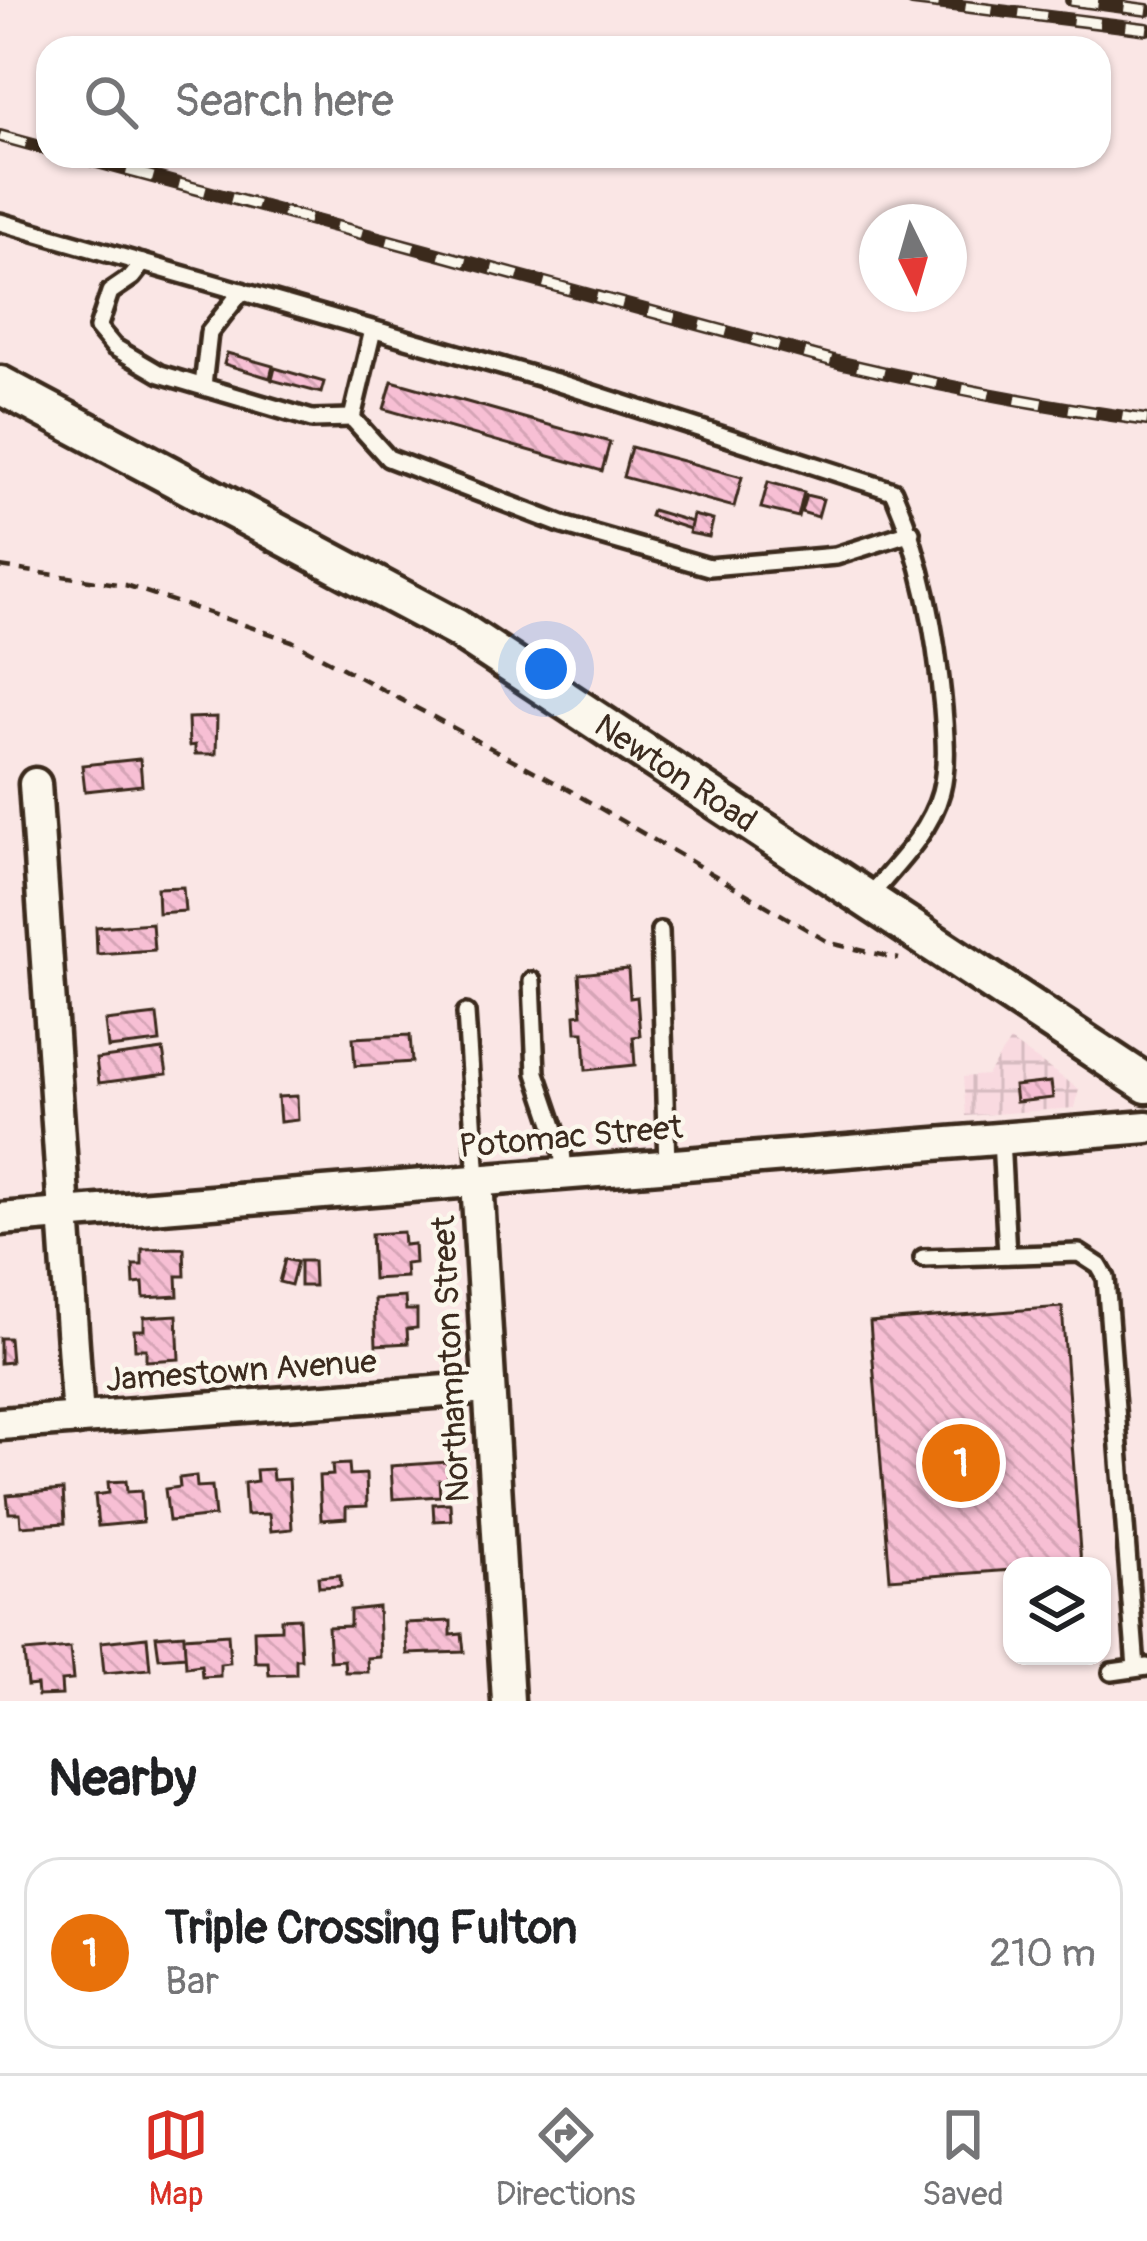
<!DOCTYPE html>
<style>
body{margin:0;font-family:Pangolin,sans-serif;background:#f2f2f2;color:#202124}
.controls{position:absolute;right:36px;bottom:36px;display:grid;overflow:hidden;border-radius:24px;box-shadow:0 3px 9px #0004}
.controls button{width:108px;height:108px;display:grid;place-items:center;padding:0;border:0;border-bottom:3px solid #e0e0e0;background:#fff;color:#202124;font:60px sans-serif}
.compass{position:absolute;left:859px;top:204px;width:108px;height:108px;border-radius:50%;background:#fff;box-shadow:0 3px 9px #0004;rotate:175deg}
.you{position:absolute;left:546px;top:669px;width:42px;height:42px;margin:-30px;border:9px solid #fff;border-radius:50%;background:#1a73e8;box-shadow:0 0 0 18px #1a73e833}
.badge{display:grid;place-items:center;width:78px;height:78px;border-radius:50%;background:#d93025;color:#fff;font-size:39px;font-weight:700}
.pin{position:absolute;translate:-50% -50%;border:6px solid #fff;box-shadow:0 3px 12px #0006}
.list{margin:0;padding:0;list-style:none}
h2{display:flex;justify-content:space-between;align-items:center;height:156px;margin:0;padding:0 48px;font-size:51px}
h2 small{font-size:39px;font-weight:400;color:#757577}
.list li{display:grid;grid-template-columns:78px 1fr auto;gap:36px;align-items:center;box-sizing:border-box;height:192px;margin:0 24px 24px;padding:0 24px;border:3px solid #e0e0e0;border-radius:36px}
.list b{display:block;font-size:45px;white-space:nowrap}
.list p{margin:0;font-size:39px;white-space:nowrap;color:#757577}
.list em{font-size:39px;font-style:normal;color:#757577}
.icon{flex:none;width:66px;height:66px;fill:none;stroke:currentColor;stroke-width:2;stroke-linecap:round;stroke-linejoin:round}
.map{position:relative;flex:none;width:1147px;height:1701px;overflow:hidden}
.search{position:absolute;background:#fff;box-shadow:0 3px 9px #0004;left:36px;right:36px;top:36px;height:132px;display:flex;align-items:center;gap:30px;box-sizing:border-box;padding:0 42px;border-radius:36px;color:#757577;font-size:45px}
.sheet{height:372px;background:#fff}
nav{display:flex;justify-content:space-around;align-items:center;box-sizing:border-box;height:168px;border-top:3px solid #e0e0e0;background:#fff;font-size:33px;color:#757577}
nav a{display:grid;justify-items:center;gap:6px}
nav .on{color:#d93025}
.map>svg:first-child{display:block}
.industrial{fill:url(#industrial-grid)}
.building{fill:url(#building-back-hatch);stroke:#3b2a1e;stroke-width:3}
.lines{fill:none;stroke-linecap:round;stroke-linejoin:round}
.service-casing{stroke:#3b2a1e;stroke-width:24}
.minor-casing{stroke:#3b2a1e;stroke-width:39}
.tertiary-casing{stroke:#3b2a1e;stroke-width:45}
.path{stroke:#3b2a1e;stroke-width:4.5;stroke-dasharray:12 9;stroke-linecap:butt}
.service{stroke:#fbf7ec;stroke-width:15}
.minor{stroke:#fbf7ec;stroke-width:30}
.tertiary{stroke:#fbf7ec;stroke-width:36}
.rail-casing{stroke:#3b2a1e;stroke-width:14}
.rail{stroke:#fbf7ec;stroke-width:9;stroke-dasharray:27;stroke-linecap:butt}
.labels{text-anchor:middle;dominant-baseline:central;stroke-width:9;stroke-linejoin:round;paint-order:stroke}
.street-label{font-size:33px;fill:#3b2a1e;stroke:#fbf7ec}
</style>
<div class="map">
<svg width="1147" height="1701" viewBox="0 0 1147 1701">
<defs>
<pattern id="industrial-grid" width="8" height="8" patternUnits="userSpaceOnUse" patternTransform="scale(3)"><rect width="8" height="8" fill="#f9dae0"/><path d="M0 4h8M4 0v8" fill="none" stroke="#d6bbc0"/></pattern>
<pattern id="building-back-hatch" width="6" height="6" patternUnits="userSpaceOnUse" patternTransform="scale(3)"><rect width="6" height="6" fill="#f7bfd4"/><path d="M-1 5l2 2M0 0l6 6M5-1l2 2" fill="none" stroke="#d5a4b6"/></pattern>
</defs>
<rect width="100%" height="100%" fill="#fae6e5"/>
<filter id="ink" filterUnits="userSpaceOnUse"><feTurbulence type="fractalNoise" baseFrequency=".00833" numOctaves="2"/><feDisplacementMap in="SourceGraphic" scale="24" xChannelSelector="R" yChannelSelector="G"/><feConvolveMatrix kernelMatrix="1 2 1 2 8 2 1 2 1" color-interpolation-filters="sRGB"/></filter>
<g filter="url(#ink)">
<!-- industrial -->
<path class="industrial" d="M 1010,1041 L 1079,1089 L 1075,1108 L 966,1116 L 963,1077 L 987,1075 Z"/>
<!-- building -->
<g class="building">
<path d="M 227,353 L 273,366 L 270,378 L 224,364 Z"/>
<path d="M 275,368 L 324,382 L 321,393 L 272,380 Z"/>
<path d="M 392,381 L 610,442 L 602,471 L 384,409 Z"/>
<path d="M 631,447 L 742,477 L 734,507 L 623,477 Z"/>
<path d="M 768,482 L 804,492 L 798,517 L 761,508 Z"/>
<path d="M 806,495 L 823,499 L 818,517 L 801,512 Z"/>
<path d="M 652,510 L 692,522 L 690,529 L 650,516 Z"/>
<path d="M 693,515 L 713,520 L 709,537 L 689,533 Z"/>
<path d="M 217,717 L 216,754 L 195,754 L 195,745 L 189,746 L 188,718 Z"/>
<path d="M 140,759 L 142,785 L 85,791 L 82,765 Z"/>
<path d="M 183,887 L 185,911 L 158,913 L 157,888 Z"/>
<path d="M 152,923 L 154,950 L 97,954 L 96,927 Z"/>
<path d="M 628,969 L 630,998 L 637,997 L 640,1036 L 633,1037 L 635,1065 L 586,1070 L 584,1032 L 576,1032 L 575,1015 L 582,1014 L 579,974 Z"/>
<path d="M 157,1015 L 160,1042 L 108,1048 L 105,1021 Z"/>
<path d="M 410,1035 L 412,1062 L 355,1066 L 353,1038 Z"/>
<path d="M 163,1050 L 167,1074 L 99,1083 L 96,1059 Z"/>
<path d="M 1051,1082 L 1053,1098 L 1016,1102 L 1014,1086 Z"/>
<path d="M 297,1096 L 298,1120 L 280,1122 L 278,1097 Z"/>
<path d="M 403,1232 L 404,1245 L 414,1244 L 415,1263 L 405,1264 L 406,1277 L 373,1279 L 371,1234 Z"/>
<path d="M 184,1248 L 185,1276 L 177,1276 L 178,1296 L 144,1298 L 143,1283 L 134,1284 L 133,1265 L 142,1265 L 142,1249 Z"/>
<path d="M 285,1259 L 297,1262 L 291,1285 L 279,1282 Z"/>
<path d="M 300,1261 L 313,1261 L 314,1286 L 300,1286 Z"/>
<path d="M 405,1297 L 406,1310 L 417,1310 L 417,1328 L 407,1329 L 408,1343 L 376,1345 L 374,1299 Z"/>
<path d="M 1062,1307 L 1081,1565 L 1012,1566 L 1012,1570 L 890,1579 L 870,1322 Z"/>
<path d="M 177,1315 L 179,1359 L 146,1361 L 146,1349 L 135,1349 L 134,1330 L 144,1330 L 144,1317 Z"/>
<path d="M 0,1338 L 9,1338 L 11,1362 L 0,1363 Z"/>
<path d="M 447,1462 L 448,1480 L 439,1480 L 440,1496 L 393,1499 L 391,1466 Z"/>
<path d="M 349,1464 L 350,1475 L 366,1474 L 367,1506 L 346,1507 L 346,1518 L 321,1520 L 319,1476 L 333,1475 L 332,1465 Z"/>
<path d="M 272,1469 L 273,1480 L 289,1479 L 292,1529 L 271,1531 L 269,1514 L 246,1515 L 244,1483 L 257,1481 L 256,1470 Z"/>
<path d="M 196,1476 L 197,1487 L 212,1486 L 215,1516 L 169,1521 L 165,1489 L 180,1487 L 179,1478 Z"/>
<path d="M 126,1481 L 127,1492 L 141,1491 L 143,1522 L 98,1526 L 95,1495 L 109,1493 L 108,1482 Z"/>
<path d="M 63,1490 L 65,1523 L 21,1526 L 20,1513 L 9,1513 L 7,1495 Z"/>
<path d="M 450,1503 L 451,1520 L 434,1521 L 433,1504 Z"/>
<path d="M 340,1575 L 341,1586 L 319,1587 L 318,1577 Z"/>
<path d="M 378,1607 L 380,1657 L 367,1658 L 368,1672 L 345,1672 L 344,1660 L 330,1661 L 328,1627 L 350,1626 L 350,1610 Z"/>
<path d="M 299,1618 L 301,1659 L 296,1659 L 296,1674 L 269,1675 L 268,1662 L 255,1662 L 254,1630 L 281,1629 L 281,1619 Z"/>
<path d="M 451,1621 L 451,1635 L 462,1634 L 464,1652 L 407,1654 L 405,1623 Z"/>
<path d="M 184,1634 L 186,1656 L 159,1658 L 156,1636 Z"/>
<path d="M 228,1634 L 230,1663 L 220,1664 L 220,1676 L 202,1677 L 201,1665 L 186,1667 L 184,1637 Z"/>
<path d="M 147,1637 L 150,1669 L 104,1673 L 101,1642 Z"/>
<path d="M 70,1648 L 73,1680 L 61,1681 L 62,1695 L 38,1696 L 37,1685 L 27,1686 L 24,1652 Z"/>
</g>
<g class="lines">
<defs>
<g id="service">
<path d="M 0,222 L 556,382 L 893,491 C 923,560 936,633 943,708 C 945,735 948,765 941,792 C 930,833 894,867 867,899"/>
<path d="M 143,263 L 132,277 L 110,292 L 98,328 L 114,347 L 160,374 L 312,419 L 352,418"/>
<path d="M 373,330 L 352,418 L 388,458 L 563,525 L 709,567 L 836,556 L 911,532"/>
<path d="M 203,386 L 209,333 L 242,291"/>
<path d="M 660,931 L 667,1165"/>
<path d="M 532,981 L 536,1073 L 562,1150 L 564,1173"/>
<path d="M 466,1013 L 477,1180"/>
<path d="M 1001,1138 L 1007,1255"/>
<path d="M 923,1258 L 1079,1253 L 1099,1266 L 1106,1278 L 1136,1668"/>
<path d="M 1112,1672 L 1147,1667"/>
</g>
<g id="minor">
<path d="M 35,784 L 78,1419"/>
<path d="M 477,1180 L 508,1701"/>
<path d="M 0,1219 L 1147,1127"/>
<path d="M 0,1424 L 488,1388"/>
</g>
<g id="tertiary">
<path id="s1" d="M 0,385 L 456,628 L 1147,1084"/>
</g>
</defs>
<!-- service casing -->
<use href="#service" class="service-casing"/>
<!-- minor casing -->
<use href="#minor" class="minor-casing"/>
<!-- tertiary casing -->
<use href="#tertiary" class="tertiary-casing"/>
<!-- path -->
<path class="path" d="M 0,567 L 125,585 L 292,641 L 569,790 L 830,943 L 899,959"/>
<!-- service -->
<use href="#service" class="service"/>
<!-- minor -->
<use href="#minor" class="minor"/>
<!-- tertiary -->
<use href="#tertiary" class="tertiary"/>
<defs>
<g id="rail">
<path d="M 912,0 L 1147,29"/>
<path d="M 1071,0 L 1147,10"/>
<path d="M 0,136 L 48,149"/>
<path d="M 75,156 L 838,362 C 941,386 1042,406 1147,420"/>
</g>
</defs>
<!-- rail casing -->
<use href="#rail" class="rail-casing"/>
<!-- rail -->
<use href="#rail" class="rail"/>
</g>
</g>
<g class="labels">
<!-- street labels -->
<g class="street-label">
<text stroke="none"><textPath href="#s1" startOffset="780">Newton Road</textPath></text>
<text transform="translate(571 1137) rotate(-5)">Potomac Street</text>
<text transform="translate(451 1359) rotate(-93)">Northampton Street</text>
<text transform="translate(241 1371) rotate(-4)">Jamestown Avenue</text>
</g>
</g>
</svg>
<div class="controls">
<button><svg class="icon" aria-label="layers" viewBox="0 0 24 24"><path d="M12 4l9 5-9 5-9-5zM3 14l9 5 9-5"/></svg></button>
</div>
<svg class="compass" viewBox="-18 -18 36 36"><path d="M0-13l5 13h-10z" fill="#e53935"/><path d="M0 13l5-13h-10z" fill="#757577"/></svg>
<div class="you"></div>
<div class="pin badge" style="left:961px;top:1463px;background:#e8710a">1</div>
<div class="search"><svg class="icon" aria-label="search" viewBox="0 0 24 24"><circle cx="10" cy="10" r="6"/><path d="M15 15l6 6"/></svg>Search here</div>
</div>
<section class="sheet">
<h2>Nearby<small></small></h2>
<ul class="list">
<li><span class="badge" style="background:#e8710a">1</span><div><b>Triple Crossing Fulton</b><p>Bar</p></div><em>210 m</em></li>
</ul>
</section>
<nav>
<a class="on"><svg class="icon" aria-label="map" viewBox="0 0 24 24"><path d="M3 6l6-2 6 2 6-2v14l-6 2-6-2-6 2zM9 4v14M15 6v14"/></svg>Map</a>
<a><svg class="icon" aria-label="directions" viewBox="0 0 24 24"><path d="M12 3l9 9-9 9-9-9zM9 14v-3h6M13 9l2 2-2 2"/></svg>Directions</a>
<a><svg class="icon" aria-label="saved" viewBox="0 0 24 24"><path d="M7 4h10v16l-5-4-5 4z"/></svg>Saved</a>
</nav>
